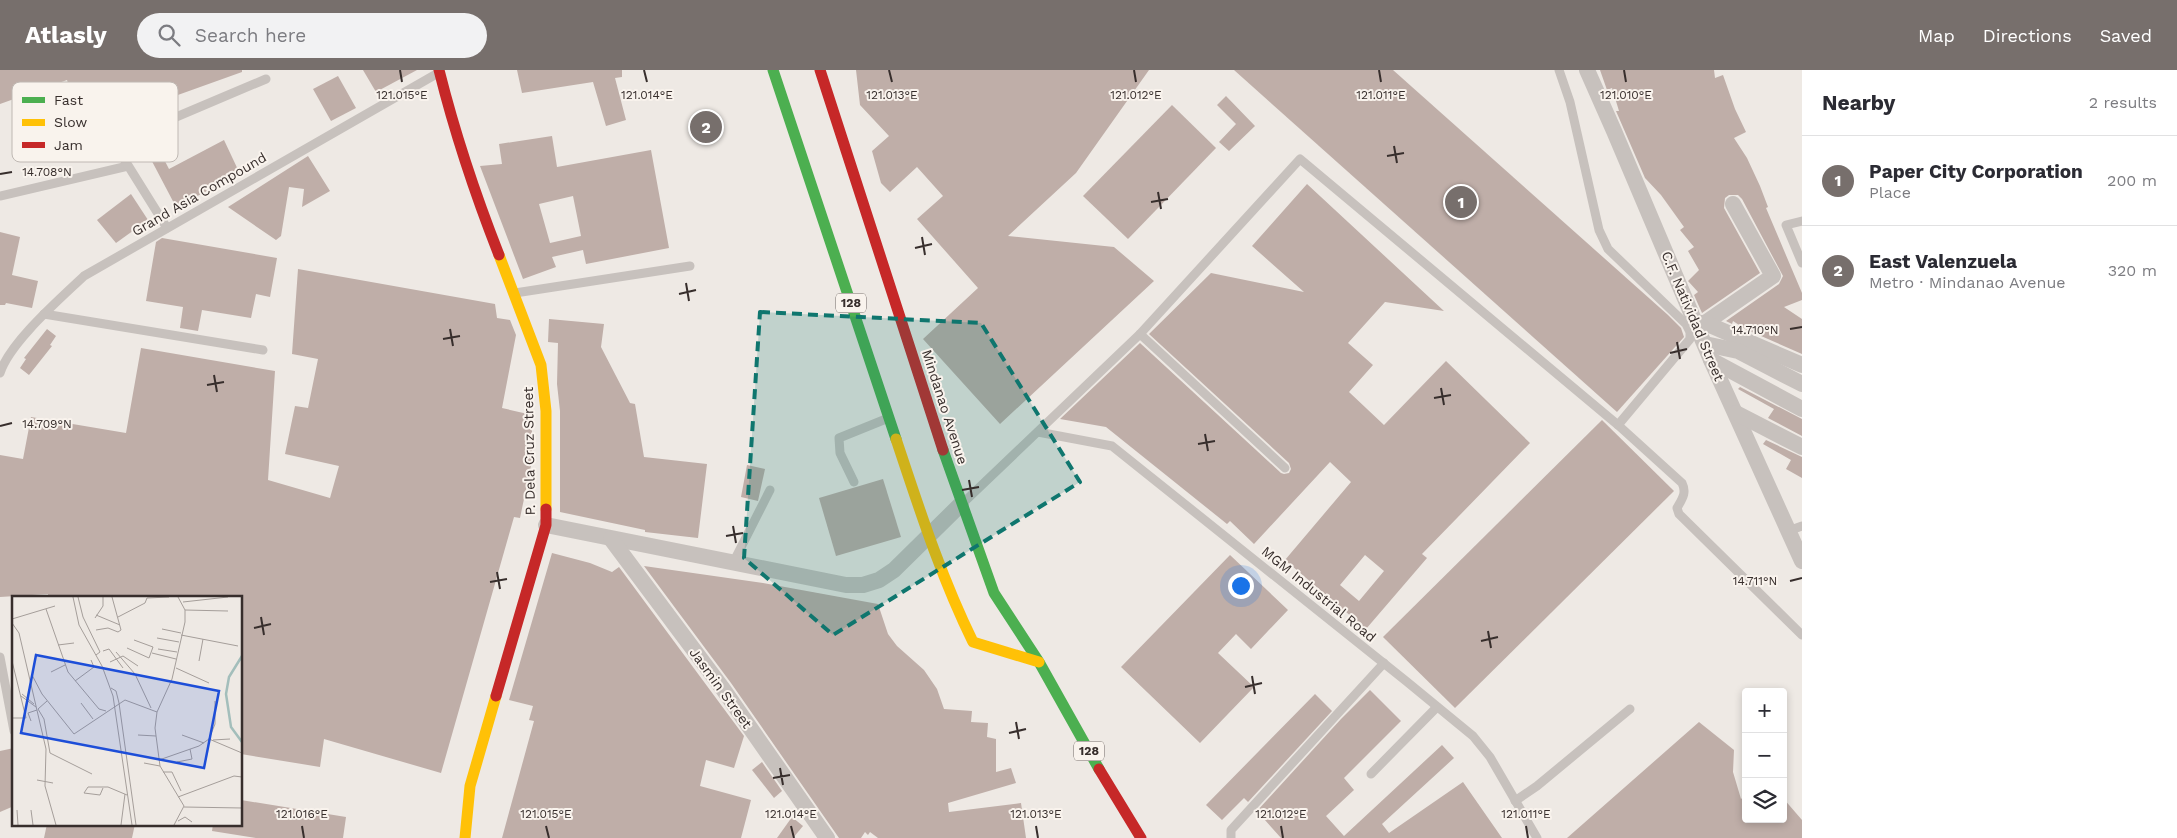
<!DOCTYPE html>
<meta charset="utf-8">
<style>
body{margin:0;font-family:"Work Sans",sans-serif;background:#f2f2f3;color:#2b2b33}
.controls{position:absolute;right:15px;bottom:15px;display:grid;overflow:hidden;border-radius:5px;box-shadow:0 2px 8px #0003}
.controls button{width:45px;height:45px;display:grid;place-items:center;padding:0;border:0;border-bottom:1px solid #e1e1e2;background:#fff;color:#2b2b33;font:25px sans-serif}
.you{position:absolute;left:1240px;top:515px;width:18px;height:18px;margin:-12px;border:4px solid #fff;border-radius:50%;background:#1a73e8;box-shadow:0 0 0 8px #1a73e833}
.badge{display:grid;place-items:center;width:32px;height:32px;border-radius:50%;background:#776f6c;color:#fff;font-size:16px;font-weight:700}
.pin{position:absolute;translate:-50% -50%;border:2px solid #fff;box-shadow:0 1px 5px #0006}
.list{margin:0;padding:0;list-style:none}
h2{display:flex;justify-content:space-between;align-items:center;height:65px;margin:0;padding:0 20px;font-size:21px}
h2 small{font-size:16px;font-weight:400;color:#7c7c81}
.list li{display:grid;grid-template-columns:32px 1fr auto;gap:15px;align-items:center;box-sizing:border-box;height:90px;padding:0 20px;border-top:1px solid #e1e1e2}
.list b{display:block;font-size:19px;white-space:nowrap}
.list p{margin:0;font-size:16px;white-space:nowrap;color:#7c7c81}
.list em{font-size:16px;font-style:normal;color:#7c7c81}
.icon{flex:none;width:28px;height:28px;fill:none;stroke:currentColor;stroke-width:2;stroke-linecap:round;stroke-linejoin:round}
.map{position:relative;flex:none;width:1802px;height:768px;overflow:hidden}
header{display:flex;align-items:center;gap:30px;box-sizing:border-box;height:70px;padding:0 25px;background:#776f6c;color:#fff}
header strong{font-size:24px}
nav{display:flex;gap:28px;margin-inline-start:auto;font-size:18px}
.search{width:350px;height:45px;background:#f2f2f3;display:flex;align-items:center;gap:12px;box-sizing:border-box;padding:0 18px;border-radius:28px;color:#7c7c81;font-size:19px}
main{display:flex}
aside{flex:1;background:#fff}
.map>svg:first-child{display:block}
.building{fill:#bfaea8;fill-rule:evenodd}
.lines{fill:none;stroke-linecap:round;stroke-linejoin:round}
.lane{stroke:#c7c1bd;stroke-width:9}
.street{stroke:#c7c1bd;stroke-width:16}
.fast{stroke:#4caf50;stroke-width:11}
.slow{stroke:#ffc107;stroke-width:11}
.jam{stroke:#c62828;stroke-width:11}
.marked{fill:#0f766e;fill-opacity:0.2;stroke:#0f766e;stroke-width:4;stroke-dasharray:10 6;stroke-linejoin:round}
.ticks{fill:none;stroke:#372e2c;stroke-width:2}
.labels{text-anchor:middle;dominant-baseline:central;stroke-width:4;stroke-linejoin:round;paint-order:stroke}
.shield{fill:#f9f3ed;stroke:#716966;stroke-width:1}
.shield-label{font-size:12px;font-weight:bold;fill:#372e2c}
.street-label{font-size:14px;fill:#372e2c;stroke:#f9f3ed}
.inset-river{fill:none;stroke:#a3bebb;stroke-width:2.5}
.inset-road{fill:none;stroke:#a59e9a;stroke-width:1}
.view{fill:#1d4ed8;fill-opacity:0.15;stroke:#1d4ed8;stroke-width:2.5}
.inset-edge{fill:none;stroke:#372e2c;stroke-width:2.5}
.key{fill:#f9f3ed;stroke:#bfb8b3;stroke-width:1}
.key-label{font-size:14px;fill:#372e2c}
.ticks-label{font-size:12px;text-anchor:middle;fill:#372e2c;stroke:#f9f3ed;stroke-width:4;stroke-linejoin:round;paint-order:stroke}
</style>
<header>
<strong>Atlasly</strong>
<div class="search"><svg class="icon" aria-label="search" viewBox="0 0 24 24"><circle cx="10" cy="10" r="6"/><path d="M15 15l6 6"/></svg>Search here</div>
<nav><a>Map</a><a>Directions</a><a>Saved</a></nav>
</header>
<main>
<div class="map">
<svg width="1802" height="768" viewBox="0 0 1802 768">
<rect width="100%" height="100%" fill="#eee9e4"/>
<!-- building -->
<g class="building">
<path d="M 0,0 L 242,0 L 242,2 L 83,59 L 67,10 L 0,34 Z"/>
<path d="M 363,0 L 417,0 L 376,22 Z"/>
<path d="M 517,0 L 622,0 L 622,7 L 615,8 L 626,50 L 606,56 L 593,12 L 522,23 Z"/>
<path d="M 856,0 L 1149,0 L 1076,103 L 1008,166 L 1114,177 L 1154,211 L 1000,354 L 923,269 L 978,218 L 917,149 L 943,126 L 917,97 L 890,122 L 881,113 L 872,81 L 889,66 L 860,35 Z"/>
<path d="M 1234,0 L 1393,0 L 1668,245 L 1681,258 L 1684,267 L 1617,342 Z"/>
<path d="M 1600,0 L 1714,0 L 1715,8 L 1723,5 L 1735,39 L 1746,62 L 1734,68 L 1747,88 L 1760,116 L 1768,137 L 1766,138 L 1802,223 L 1802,230 L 1784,237 L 1802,249 L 1802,284 L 1745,259 L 1733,251 L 1732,254 L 1726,251 L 1779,214 L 1783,206 L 1742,129 L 1738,125 L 1729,125 L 1725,128 L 1724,138 L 1760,203 L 1702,243 L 1694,225 L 1698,222 L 1688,211 L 1699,200 L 1688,181 L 1694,177 L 1680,160 L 1684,157 L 1661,125 L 1645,108 L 1616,41 L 1619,41 L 1612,18 L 1607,20 Z"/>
<path d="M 338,6 L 356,38 L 331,51 L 313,19 Z"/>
<path d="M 1226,26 L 1255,56 L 1229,81 L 1219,72 L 1236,54 L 1217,35 Z"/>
<path d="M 1172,35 L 1216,78 L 1128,169 L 1083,126 Z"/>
<path d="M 552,66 L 557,97 L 651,80 L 669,178 L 586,194 L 583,180 L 552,187 L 556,197 L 523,209 L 480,96 L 502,94 L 499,74 ZM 573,126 L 581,166 L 550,173 L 539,134 Z"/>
<path d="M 224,70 L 240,104 L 176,137 L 145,78 L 155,72 L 169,99 Z"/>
<path d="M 308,86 L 330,121 L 302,137 L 304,119 L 289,117 L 281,166 L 276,170 L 228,137 Z"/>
<path d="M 1307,114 L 1444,241 L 1385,232 L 1348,273 L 1373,295 L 1349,322 L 1384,355 L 1446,291 L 1530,373 L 1422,484 L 1427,488 L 1366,559 L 1285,490 L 1351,412 L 1330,392 L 1254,474 L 1230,451 L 1227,454 L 1106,357 L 1060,349 L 1140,273 L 1281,403 L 1284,404 L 1289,403 L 1291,399 L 1289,393 L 1149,264 L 1211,203 L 1304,222 L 1252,176 ZM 1365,485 L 1384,501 L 1359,531 L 1340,515 Z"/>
<path d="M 131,124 L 148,150 L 116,173 L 97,150 Z"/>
<path d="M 0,162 L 20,167 L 12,205 L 38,211 L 32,238 L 6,233 L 5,235 L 0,235 Z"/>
<path d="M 162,168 L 277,188 L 270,227 L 256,224 L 251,248 L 202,240 L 198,261 L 180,258 L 183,237 L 146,231 L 156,172 Z"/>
<path d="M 298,199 L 495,234 L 497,248 L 510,250 L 516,265 L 502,338 L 532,345 L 532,391 L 520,448 L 514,447 L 441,703 L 324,669 L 320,697 L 241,684 L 241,527 L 48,527 L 48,524 L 0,527 L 0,385 L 23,389 L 31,347 L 126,363 L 141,278 L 275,301 L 268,410 L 330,428 L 339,396 L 285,384 L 295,336 L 308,338 L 318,289 L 292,284 Z"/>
<path d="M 549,249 L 604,254 L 601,277 L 630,333 L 635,334 L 644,387 L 707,394 L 698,468 L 645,462 L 645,460 L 560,442 L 560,341 L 557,314 L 558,273 L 548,272 Z"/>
<path d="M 47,259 L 56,266 L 50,275 L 52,276 L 29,305 L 20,298 L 26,289 L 24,288 Z"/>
<path d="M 1740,317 L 1802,349 L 1802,366 L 1768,348 L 1774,339 L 1738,319 Z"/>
<path d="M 1602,350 L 1674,421 L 1455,638 L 1383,567 Z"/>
<path d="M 1766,370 L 1802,387 L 1802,408 L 1786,399 L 1791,390 L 1763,374 Z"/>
<path d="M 747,395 L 765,399 L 758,431 L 741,427 Z"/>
<path d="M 883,409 L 901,467 L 836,486 L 819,428 Z"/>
<path d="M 552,483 L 590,493 L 612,502 L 619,497 L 744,666 L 734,698 L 706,690 L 700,716 L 751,730 L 741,768 L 502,768 L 534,651 L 529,650 L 533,636 L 509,630 Z"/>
<path d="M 1230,485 L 1288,540 L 1251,579 L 1236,564 L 1218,583 L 1254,617 L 1200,673 L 1121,597 Z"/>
<path d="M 644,496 L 763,513 L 878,534 L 888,564 L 897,576 L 924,600 L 937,619 L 944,639 L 972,641 L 971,652 L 988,653 L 987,667 L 996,669 L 996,702 L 1011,698 L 1016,713 L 948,733 L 949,742 L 1021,733 L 1026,768 L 878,768 L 870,762 L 868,765 L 865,762 L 861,768 L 839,768 L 731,613 Z"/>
<path d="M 1370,620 L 1401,651 L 1344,708 L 1354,720 L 1326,746 L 1344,766 L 1442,675 L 1454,688 L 1382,754 L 1389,763 L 1463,712 L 1502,768 L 1281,768 L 1257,741 L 1341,649 Z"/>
<path d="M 1315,624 L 1332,641 L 1248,732 L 1244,728 L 1222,750 L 1206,735 Z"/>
<path d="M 1699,652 L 1734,680 L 1733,702 L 1741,729 L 1746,725 L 1746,749 L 1783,749 L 1783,728 L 1802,750 L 1802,768 L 1567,768 Z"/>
<path d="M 14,678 L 14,736 L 0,742 L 0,681 Z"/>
<path d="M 762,692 L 782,721 L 774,728 L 752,700 Z"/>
<path d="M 241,730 L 346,747 L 343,768 L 256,768 L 212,761 L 213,754 L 241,754 Z"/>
<path d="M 792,747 L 803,756 L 793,768 L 777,768 Z"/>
<path d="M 47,754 L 135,754 L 132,768 L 44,768 Z"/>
</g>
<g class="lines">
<!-- lane -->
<g class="lane">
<path d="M 1559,0 L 1570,32 L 1599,160 L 1608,179 L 1686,254 L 1690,262 L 1690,269 L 1618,355"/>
<path d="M 0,126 L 128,96"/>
<path d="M 1802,151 L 1786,155 L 1802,193"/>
<path d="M 167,158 L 124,89 L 123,80 L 129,67 L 266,9"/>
<path d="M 515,223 L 690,196"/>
<path d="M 44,244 L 263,280"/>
<path d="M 1140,264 L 1285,398"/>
<path d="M 0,303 C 10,272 60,229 84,206 L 438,3"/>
<path d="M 1038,362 L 1112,376 L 1406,611 L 1473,666 L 1490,687 L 1537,768"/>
<path d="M 854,412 L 840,383 L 839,368 L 886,349"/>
<path d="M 963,433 L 1140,264 L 1300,89 L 1618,355 L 1682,413 C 1687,423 1682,429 1677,438 L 1679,444 L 1802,565"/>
<path d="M 1788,461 L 1802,456"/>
<path d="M 733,493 L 770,420"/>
<path d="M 0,587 L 14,661"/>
<path d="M 1371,704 L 1437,637"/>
<path d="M 1515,731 L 1537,716 L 1630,639"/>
<path d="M 1231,768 L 1231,760 L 1384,593"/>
</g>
<!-- street -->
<g class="street">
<path d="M 1587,0 L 1614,61 L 1711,290 L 1802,491"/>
<path d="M 1696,253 L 1705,253 L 1773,206 L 1733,134"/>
<path d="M 1705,253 L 1802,295"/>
<path d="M 1705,274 L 1738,281 L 1802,314"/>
<path d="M 1711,290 L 1802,339"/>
<path d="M 1736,343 L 1802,377"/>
<path d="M 546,455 L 846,515 L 863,515 L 879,510 L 894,500 L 961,434"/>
<path d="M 611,469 L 723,619 L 827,768"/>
</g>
<!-- fast -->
<g class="fast">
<path d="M 773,0 L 896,369"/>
<path d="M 943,380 L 994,523 L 1039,592 L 1099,699"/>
</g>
<!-- slow -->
<g class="slow">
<path d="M 499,185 L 541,295 L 546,341 L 546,439"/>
<path d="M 896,369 C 919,438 941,507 973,572 L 1039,592"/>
<path d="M 465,768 L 470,716 L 496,626"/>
</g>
<!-- jam -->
<g class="jam">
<path d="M 439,0 C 455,64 475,124 499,185"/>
<path d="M 820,0 L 943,380"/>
<path d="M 496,626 L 546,455 L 546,439"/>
<path d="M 1099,699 L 1141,768"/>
</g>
</g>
<!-- marked area -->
<path class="marked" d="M 760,242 L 981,253 L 1080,412 L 833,565 L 744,488 Z"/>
<!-- ticks -->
<path class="ticks" d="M 400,0 L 402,12M 644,0 L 647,12M 889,0 L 892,12M 1134,0 L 1136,12M 1379,0 L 1381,12M 1624,0 L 1626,12M 1394,76 L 1397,93M 1387,86 L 1404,83M 0,104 L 12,102M 1158,122 L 1161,139M 1151,132 L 1168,129M 922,167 L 925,185M 915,178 L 932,174M 686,213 L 689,231M 679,224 L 696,220M 450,259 L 453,276M 1790,259 L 1802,257M 443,269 L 460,266M 1677,272 L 1680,289M 1670,283 L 1687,279M 214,305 L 217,322M 207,315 L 224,312M 1441,318 L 1444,335M 1434,328 L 1451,325M 0,356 L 12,353M 1205,364 L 1208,381M 1198,374 L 1215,371M 969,410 L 972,427M 962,420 L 979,417M 733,456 L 736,473M 726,466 L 743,463M 497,502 L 500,519M 1790,511 L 1802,508M 490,512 L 507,509M 261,547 L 264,565M 254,558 L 271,554M 1488,561 L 1491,578M 1481,571 L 1498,567M 1252,606 L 1255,624M 1245,617 L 1262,613M 1016,652 L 1019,669M 1009,663 L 1026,659M 780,698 L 783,715M 773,708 L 790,705M 302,756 L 304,768M 546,756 L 549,768M 791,756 L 794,768M 1036,756 L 1038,768M 1281,756 L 1283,768M 1526,756 L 1528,768"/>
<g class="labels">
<!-- shield labels -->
<g class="shield">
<rect x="836" y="223.5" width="30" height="19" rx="4"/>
<rect x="1074" y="671.5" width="30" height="19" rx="4"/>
</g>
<g class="shield-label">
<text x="851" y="233">128</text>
<text x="1089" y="681">128</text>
</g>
<!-- street labels -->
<g class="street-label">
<text transform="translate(199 124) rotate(-30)">Grand Asia Compound</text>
<text transform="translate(1693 246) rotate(67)">C.F. Natividad Street</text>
<text transform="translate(945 337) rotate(72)">Mindanao Avenue</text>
<text transform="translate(529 381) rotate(-91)">P. Dela Cruz Street</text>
<text transform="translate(1319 524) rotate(39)">MGM Industrial Road</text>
<text transform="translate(721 618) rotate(54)">Jasmin Street</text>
</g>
</g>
<!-- overview -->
<g transform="translate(12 526)">
<rect width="230" height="230" fill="#eee9e4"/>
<path class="inset-river" d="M 230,60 L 217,81 L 214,98 L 219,131 L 230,146"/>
<path class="inset-road" d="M 61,1 L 67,29 L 90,70 L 101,100 L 120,229M 66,1 L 71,21 L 88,56 L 84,59M 135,2 L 157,1M 171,6 L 216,1M 34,13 L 56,76 L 87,113 L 94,115M 173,14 L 216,15M 84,19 L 108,29M 106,21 L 133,7 L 135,2M 83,22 L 91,10 L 91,1M 0,23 L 43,10M 0,27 L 7,37 L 34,153 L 33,190 L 44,229M 150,33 L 169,37M 84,34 L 96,32 L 106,36 L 109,34 L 100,1M 169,39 L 226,50M 145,42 L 167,46M 46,49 L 62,47M 115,52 L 137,62 L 141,51 L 122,44M 146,53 L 165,56M 91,55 L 97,53 L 111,72M 104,56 L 123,78 L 139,112M 140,57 L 164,63M 0,65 L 14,122 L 0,122M 187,65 L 191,43M 98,66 L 111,60 L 126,70M 164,72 L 197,87M 39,76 L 53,69M 20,79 L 30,98 L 62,138 L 113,104 L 145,116M 63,85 L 82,71 L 79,64M 99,92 L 104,95 L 107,107 L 124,229M 10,98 L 22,108M 9,100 L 24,111M 230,101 L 230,127M 35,105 L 26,113 L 32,123 L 38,157 L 80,178M 69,107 L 81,123M 19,125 L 16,117 L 25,114M 126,139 L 144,140M 170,139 L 192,147M 197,143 L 230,157M 201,144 L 218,143M 147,164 L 187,150 L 197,143 L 203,128 L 203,105M 165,166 L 180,163 L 178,153M 132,167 L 148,170M 151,176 L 160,176 L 169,195M 25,184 L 41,187M 91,192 L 88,199 L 72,197 L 76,191 L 96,191 L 115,199M 166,201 L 222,180 L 230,181M 172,211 L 230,212M 5,214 L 6,229M 19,214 L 21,229M 166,225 L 173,221 L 180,226M 109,229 L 113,198M 162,229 L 172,210 L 148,170 L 143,132 L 145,116 L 160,83 L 173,26 L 173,14 L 166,1"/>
<path class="view" d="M 24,59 L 207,95 L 192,172 L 9,137 Z"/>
<rect width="230" height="230" class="inset-edge"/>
</g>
<!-- legend -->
<rect x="12" y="12" width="166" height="80" rx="8" class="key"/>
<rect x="22" y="27" width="23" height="6" fill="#4caf50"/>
<rect x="22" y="49" width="23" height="7" fill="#ffc107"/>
<rect x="22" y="72" width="23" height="6" fill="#c62828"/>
<g class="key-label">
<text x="54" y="35">Fast</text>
<text x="54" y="57">Slow</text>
<text x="54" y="80">Jam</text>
</g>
<g class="ticks-label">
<text x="402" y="29">121.015°E</text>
<text x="647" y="29">121.014°E</text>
<text x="892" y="29">121.013°E</text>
<text x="1136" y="29">121.012°E</text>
<text x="1381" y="29">121.011°E</text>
<text x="1626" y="29">121.010°E</text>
<text x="47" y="106">14.708°N</text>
<text x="1755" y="264">14.710°N</text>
<text x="47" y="358">14.709°N</text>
<text x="1755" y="515">14.711°N</text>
<text x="302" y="748">121.016°E</text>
<text x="546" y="748">121.015°E</text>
<text x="791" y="748">121.014°E</text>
<text x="1036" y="748">121.013°E</text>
<text x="1281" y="748">121.012°E</text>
<text x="1526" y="748">121.011°E</text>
</g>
</svg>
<div class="controls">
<button>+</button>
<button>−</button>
<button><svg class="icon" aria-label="layers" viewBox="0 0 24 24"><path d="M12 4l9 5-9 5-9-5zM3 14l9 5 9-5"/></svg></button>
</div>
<div class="you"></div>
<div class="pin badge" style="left:1461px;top:132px">1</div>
<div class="pin badge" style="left:706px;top:57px">2</div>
</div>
<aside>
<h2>Nearby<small>2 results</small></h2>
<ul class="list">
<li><span class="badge">1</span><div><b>Paper City Corporation</b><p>Place</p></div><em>200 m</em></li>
<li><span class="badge">2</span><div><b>East Valenzuela</b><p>Metro · Mindanao Avenue</p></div><em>320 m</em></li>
</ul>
</aside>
</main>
